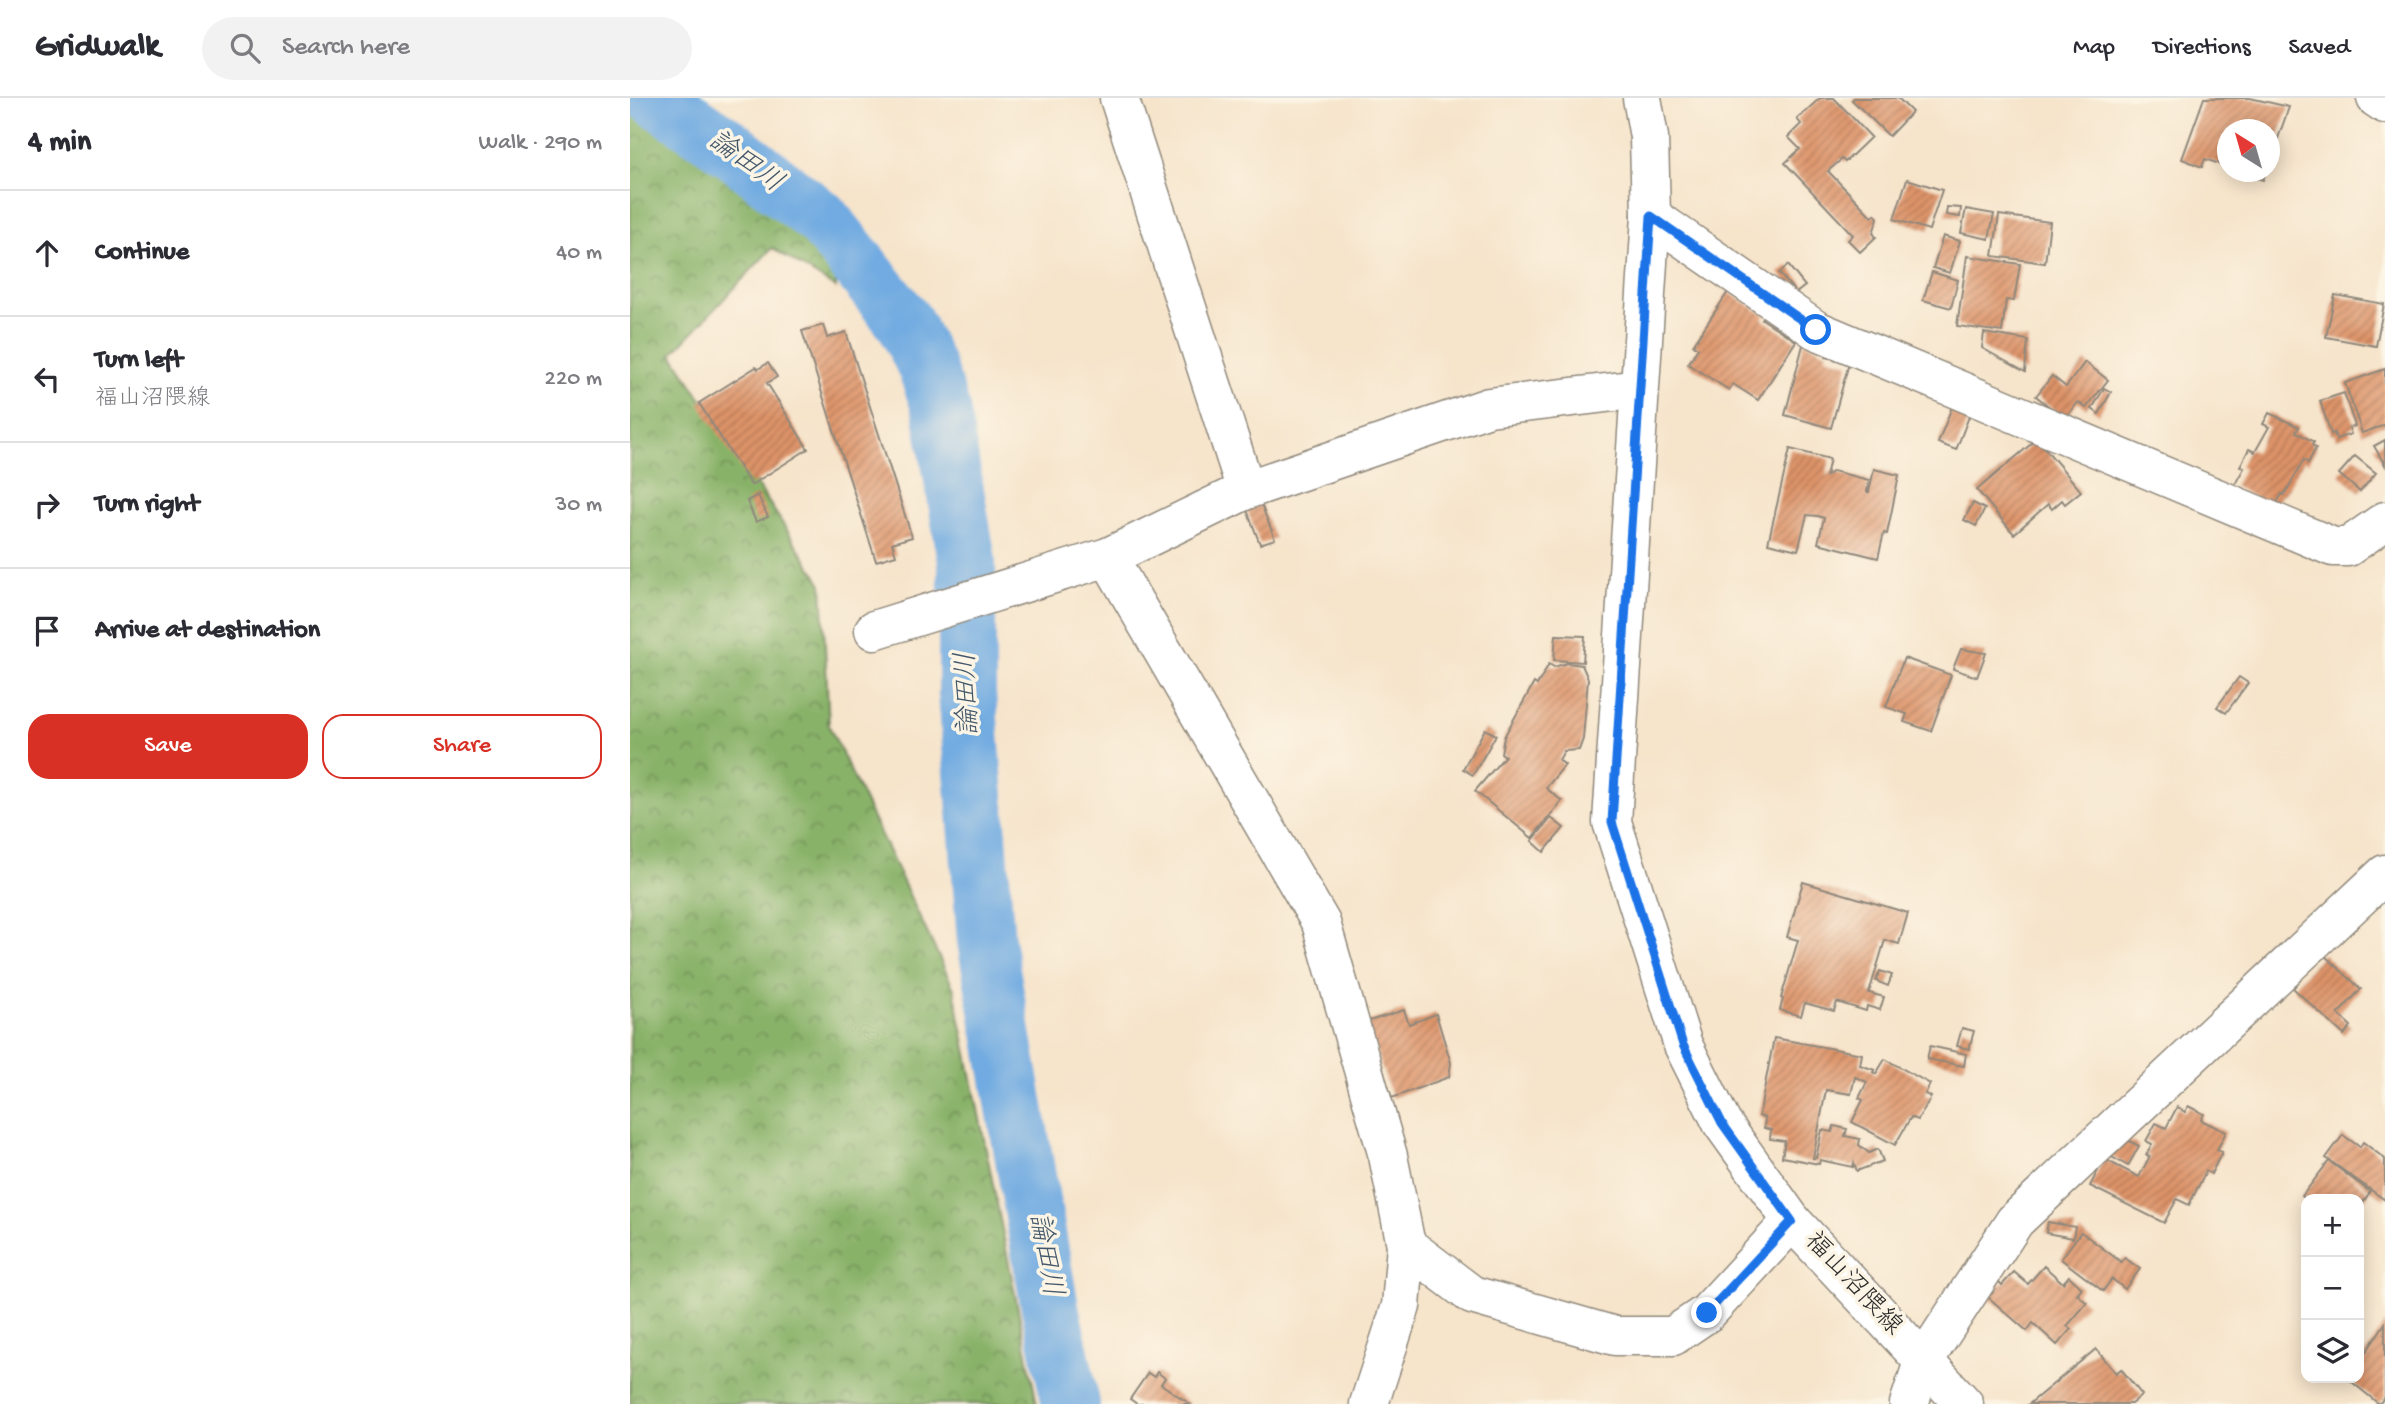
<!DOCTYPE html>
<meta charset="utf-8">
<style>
body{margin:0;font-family:"Gochi Hand","Klee One",sans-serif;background:#f2f2f3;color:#2b2b33}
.controls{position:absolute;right:21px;bottom:21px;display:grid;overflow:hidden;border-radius:14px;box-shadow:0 4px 18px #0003}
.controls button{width:63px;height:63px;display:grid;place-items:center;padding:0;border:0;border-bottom:2px solid #e1e1e2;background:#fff;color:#2b2b33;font:35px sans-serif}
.compass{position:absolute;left:1587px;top:21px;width:63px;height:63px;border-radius:50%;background:#fff;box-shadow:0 4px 18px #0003;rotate:323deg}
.stop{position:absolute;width:21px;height:21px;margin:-16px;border:5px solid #1a73e8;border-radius:50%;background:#fff}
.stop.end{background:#1a73e8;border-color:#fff;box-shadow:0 2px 7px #0008}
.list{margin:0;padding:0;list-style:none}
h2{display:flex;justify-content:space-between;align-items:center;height:91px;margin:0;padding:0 28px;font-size:30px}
h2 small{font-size:23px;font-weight:400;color:#7c7c81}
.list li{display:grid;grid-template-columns:46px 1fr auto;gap:21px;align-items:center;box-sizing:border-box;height:126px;padding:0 28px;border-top:2px solid #e1e1e2}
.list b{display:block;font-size:26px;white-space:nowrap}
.list p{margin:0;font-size:23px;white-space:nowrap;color:#7c7c81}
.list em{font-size:23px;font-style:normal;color:#7c7c81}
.actions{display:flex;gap:14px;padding:21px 28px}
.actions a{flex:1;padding:16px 0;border:2px solid #d93025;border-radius:21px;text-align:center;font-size:24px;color:#d93025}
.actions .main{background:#d93025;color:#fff}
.icon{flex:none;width:38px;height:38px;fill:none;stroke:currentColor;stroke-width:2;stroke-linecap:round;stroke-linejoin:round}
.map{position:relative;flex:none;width:1755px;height:1306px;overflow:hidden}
header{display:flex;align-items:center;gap:42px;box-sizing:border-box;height:98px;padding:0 35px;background:#fff;border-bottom:2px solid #e1e1e2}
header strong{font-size:33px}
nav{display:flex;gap:38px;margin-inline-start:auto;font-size:24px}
.search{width:490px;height:63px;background:#f2f2f3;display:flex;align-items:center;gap:18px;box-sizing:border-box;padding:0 24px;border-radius:38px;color:#7c7c81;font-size:26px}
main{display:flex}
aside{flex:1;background:#fff}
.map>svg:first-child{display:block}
.forest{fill:url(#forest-crowns);stroke:#5a6e4a;stroke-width:2}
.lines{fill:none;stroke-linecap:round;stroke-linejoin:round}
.river{stroke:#71abe1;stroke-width:58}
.building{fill:url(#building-hatch)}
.minor-casing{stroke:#90887b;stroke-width:41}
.major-casing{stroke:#90887b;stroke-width:41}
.minor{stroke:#fff;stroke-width:38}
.major{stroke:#fff;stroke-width:38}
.route{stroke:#1a73e8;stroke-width:9}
.labels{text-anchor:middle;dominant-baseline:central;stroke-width:7;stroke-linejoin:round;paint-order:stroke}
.street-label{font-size:26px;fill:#2b2b2b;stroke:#fcf5e5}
.water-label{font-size:28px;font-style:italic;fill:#44586b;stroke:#fcf5e5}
</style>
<header>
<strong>Gridwalk</strong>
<div class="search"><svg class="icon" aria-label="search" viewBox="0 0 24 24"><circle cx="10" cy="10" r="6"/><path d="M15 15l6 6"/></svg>Search here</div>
<nav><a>Map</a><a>Directions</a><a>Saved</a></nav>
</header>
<main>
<aside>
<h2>4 min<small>Walk · 290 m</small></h2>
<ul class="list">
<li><svg class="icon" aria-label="ahead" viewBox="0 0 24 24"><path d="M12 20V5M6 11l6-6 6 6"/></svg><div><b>Continue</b></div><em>40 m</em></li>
<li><svg class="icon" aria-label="left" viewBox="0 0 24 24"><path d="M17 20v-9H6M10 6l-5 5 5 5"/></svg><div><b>Turn left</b><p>福山沼隈線</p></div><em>220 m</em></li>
<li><svg class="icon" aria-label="right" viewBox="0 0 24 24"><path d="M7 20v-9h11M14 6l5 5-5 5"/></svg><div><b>Turn right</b></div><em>30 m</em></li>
<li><svg class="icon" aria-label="arrive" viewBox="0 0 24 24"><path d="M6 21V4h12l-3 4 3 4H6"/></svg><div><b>Arrive at destination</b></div></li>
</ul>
<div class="actions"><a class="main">Save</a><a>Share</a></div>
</aside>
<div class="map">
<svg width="1755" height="1306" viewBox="0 0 1755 1306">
<defs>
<pattern id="forest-crowns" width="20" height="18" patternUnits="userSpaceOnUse" patternTransform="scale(1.75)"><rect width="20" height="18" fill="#89b269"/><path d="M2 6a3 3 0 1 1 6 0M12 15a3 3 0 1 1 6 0" fill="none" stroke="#709157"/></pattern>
<pattern id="building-hatch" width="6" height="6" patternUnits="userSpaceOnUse" patternTransform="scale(1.75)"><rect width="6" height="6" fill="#dd9368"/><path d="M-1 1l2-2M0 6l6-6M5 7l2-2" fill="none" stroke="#b37856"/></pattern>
</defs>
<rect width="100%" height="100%" fill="#fcf5e5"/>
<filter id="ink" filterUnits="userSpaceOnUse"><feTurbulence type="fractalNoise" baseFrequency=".0143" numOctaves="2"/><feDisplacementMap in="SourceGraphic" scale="14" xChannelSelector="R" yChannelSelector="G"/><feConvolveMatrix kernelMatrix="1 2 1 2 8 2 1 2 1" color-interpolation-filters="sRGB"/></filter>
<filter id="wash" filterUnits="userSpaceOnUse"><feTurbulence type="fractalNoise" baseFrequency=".00686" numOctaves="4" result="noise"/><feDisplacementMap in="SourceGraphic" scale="28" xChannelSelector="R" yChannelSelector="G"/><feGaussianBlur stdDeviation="1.57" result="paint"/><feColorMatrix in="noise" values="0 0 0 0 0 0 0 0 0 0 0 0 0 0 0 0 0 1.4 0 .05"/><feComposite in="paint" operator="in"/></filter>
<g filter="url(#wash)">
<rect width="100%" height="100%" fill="#f6e4cb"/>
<!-- forest -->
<path class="forest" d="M 0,0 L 17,0 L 203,105 L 206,190 L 142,150 L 42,256 L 192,486 L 199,628 L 324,891 L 407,1306 L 0,1306 Z"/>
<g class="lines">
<!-- river -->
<path class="river" d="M 26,0 L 103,52 L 193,122 L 275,225 L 296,268 L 311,311 L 337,463 L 337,595 L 356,843 L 420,1210 L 441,1306"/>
</g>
<g id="blocks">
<!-- building -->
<g class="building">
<path d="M 1190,0 L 1204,0 L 1241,39 L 1215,64 L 1212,61 L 1198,73 L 1242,119 L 1245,116 L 1248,120 L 1243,135 L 1246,139 L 1230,154 L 1218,142 L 1223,137 L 1155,65 L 1170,51 L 1158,39 L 1171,26 L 1167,21 Z"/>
<path d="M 1224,0 L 1268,0 L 1282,14 L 1259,38 L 1222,2 Z"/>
<path d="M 1574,0 L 1620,0 L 1659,9 L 1640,63 L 1640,32 L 1598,32 L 1598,69 L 1575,61 L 1572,69 L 1552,61 Z"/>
<path d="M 1610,74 L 1636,74 L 1633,82 Z"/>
<path d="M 1277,81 L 1312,92 L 1299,132 L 1264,121 Z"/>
<path d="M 1317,109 L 1331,110 L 1330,119 L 1316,117 Z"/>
<path d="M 1336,111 L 1364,116 L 1359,141 L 1331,135 Z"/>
<path d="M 1369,117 L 1420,124 L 1415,165 L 1363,158 Z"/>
<path d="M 1313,138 L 1330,143 L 1320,175 L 1303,170 Z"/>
<path d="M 1337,158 L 1390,166 L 1384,203 L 1376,202 L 1372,234 L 1327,228 Z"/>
<path d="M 1158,167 L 1175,188 L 1166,195 L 1149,175 Z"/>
<path d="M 1302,174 L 1328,182 L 1321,210 L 1293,202 Z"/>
<path d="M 1098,194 L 1135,217 L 1132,221 L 1166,243 L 1128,302 L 1103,286 L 1099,292 L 1058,266 L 1068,250 L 1063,247 Z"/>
<path d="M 1705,197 L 1754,206 L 1746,248 L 1696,239 Z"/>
<path d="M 193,227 L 197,240 L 216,234 L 282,439 L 262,445 L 266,457 L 246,463 L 172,233 Z"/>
<path d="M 1354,235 L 1398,242 L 1395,274 L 1352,250 Z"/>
<path d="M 1174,243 L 1197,255 L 1196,259 L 1219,265 L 1201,330 L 1155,317 Z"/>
<path d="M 1455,264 L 1478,282 L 1456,310 L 1448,304 L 1435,321 L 1406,298 L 1422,278 L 1436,289 Z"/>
<path d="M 138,265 L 147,279 L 137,285 L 178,351 L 121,387 L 69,305 L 126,269 L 128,271 Z"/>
<path d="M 1755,271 L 1755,327 L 1732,335 L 1715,285 Z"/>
<path d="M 1474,290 L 1481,294 L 1469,316 L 1462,311 Z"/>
<path d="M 1714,295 L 1725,328 L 1719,330 L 1721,336 L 1706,341 L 1704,335 L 1701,336 L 1690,303 Z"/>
<path d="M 1325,301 L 1343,308 L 1326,352 L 1308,345 Z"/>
<path d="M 1639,315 L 1669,329 L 1666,334 L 1684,344 L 1682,347 L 1686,350 L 1678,365 L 1674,362 L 1654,397 L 1652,396 L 1644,410 L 1604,388 L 1614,370 L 1610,368 L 1619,351 L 1625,354 L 1639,329 L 1633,326 Z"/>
<path d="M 1407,341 L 1451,393 L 1435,406 L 1432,402 L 1422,411 L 1418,406 L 1384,436 L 1347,392 Z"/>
<path d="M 1755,342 L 1755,367 L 1744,348 Z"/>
<path d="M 1160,351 L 1200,361 L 1196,378 L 1203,373 L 1239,382 L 1237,394 L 1239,394 L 1244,371 L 1269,377 L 1257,436 L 1254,435 L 1248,460 L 1188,445 L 1194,420 L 1188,418 L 1177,417 L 1168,452 L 1138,445 Z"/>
<path d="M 1725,358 L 1746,375 L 1730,394 L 1709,376 Z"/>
<path d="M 128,397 L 138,419 L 126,424 L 117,403 Z"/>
<path d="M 1343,405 L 1355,411 L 1346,428 L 1334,422 Z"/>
<path d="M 631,406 L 645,441 L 630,446 L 617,412 Z"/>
<path d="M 926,537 L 955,538 L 953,564 L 924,562 Z"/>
<path d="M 1331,551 L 1356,555 L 1347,579 L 1323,571 Z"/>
<path d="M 1274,560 L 1321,577 L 1301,633 L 1274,624 L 1277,616 L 1256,609 Z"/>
<path d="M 937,565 L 952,567 L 958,581 L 953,641 L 949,652 L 934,653 L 929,662 L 935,667 L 916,690 L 932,703 L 902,740 L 845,693 L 875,658 L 871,655 L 874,639 L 904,585 L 907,587 L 919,566 L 924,569 Z"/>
<path d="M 1609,579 L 1618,585 L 1596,615 L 1587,609 Z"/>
<path d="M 855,631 L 866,637 L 843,677 L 833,671 Z"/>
<path d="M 921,720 L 934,730 L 914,754 L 902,743 Z"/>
<path d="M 1173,784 L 1278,815 L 1269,846 L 1255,842 L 1239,895 L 1254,899 L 1250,912 L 1237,908 L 1236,913 L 1207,904 L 1204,913 L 1175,905 L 1171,918 L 1150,912 L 1153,901 L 1151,900 L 1168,842 L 1157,839 Z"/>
<path d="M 1693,856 L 1731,891 L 1708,916 L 1721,928 L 1714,937 L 1663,890 Z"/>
<path d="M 1250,873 L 1262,877 L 1258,888 L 1246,883 Z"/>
<path d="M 774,912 L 779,926 L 806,916 L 821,965 L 819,979 L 762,1000 L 736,924 Z"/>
<path d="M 1332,930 L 1344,933 L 1339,951 L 1327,948 Z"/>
<path d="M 1144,940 L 1232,956 L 1230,967 L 1245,972 L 1243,974 L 1246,976 L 1255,961 L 1300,986 L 1295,996 L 1301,999 L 1288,1022 L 1281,1019 L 1265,1047 L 1222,1024 L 1233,1002 L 1229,1000 L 1237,984 L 1225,979 L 1221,996 L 1196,992 L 1183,1060 L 1186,1060 L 1192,1032 L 1202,1034 L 1204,1028 L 1217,1031 L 1215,1038 L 1230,1041 L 1229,1047 L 1239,1055 L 1248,1051 L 1253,1063 L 1227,1073 L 1224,1065 L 1223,1069 L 1190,1062 L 1189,1066 L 1152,1059 L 1155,1043 L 1140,1041 L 1141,1032 L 1134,1030 L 1135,1020 L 1129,1018 Z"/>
<path d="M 1300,948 L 1336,956 L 1334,968 L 1297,961 Z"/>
<path d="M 1558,1008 L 1574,1016 L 1571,1022 L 1596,1034 L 1587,1052 L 1592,1054 L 1581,1076 L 1576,1073 L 1559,1107 L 1547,1101 L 1534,1125 L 1460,1088 L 1474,1061 L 1509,1079 L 1520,1058 L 1516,1057 L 1522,1046 L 1516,1043 L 1526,1025 L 1536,1030 L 1547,1009 L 1555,1014 Z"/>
<path d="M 1713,1037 L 1730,1049 L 1733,1044 L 1755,1061 L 1755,1102 L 1696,1060 Z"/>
<path d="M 1490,1038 L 1509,1048 L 1498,1068 L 1480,1058 Z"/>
<path d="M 1699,1063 L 1740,1094 L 1729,1110 L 1729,1101 L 1676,1101 L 1672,1098 Z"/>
<path d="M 1418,1124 L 1445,1129 L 1443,1140 L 1416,1135 Z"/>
<path d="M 1451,1134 L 1491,1164 L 1495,1160 L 1510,1171 L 1495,1191 L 1482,1181 L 1473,1193 L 1431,1161 Z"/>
<path d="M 1414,1168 L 1433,1185 L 1439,1178 L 1452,1190 L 1447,1196 L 1457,1205 L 1437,1228 L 1441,1231 L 1427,1247 L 1403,1225 L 1397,1233 L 1358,1199 L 1363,1194 L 1360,1191 L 1367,1182 L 1372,1187 L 1384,1174 L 1398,1186 Z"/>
<path d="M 1755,1225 L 1755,1299 L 1749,1306 L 1717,1280 L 1729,1280 L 1729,1265 Z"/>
<path d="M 1466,1251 L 1486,1275 L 1491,1271 L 1512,1297 L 1501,1306 L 1399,1306 Z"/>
<path d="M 527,1274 L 535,1280 L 531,1286 L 560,1306 L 507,1306 L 500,1301 L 518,1275 L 524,1279 Z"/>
</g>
</g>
</g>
<g filter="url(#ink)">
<use href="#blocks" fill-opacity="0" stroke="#90887b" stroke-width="2"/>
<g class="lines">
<defs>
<g id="minor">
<path d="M 489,0 L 616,392"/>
<path d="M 1746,0 L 1755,6"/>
<path d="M 1021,118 L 1186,232 L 1703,449 L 1718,449 L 1755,423"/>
<path d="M 478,459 L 691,825 L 758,1058 L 776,1147 L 771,1208 L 739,1306"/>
<path d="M 244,532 L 478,459 L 616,392 L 859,309 L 1009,291"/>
<path d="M 776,1147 L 842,1197 L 985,1238 L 1043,1238 L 1077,1215 L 1162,1123"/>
<path d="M 1279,1306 L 1293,1264 L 1385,1123 L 1755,776"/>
</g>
<path id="major" d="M 1012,0 L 1019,39 L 1021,118 L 982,724 L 1053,947 L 1092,1025 L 1162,1123 L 1334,1306"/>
</defs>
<!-- minor casing -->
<use href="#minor" class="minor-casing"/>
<!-- major casing -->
<use href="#major" class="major-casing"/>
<!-- minor -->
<use href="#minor" class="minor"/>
<!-- major -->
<use href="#major" class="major"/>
</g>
</g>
<g class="lines" filter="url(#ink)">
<!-- route -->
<path class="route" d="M 1077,1215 L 1162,1123 L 1092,1025 L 1053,947 L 982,724 L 1021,118 L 1186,232"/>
</g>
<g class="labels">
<!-- street labels -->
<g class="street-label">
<text transform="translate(1222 1187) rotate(47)">福山沼隈線</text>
</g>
<!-- water labels -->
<g class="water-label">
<text transform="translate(115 65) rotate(36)">論田川</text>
<text transform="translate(339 596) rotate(-92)">論田川</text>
<text transform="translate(414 1157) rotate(80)">論田川</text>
</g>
</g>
</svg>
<div class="controls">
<button>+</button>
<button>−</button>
<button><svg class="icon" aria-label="layers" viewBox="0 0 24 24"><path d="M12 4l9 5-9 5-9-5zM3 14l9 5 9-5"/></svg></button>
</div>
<svg class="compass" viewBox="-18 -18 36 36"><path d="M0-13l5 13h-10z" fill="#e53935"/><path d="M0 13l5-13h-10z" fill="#7c7c81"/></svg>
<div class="stop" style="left:1186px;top:232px"></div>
<div class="stop end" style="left:1077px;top:1215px"></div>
</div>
</main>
